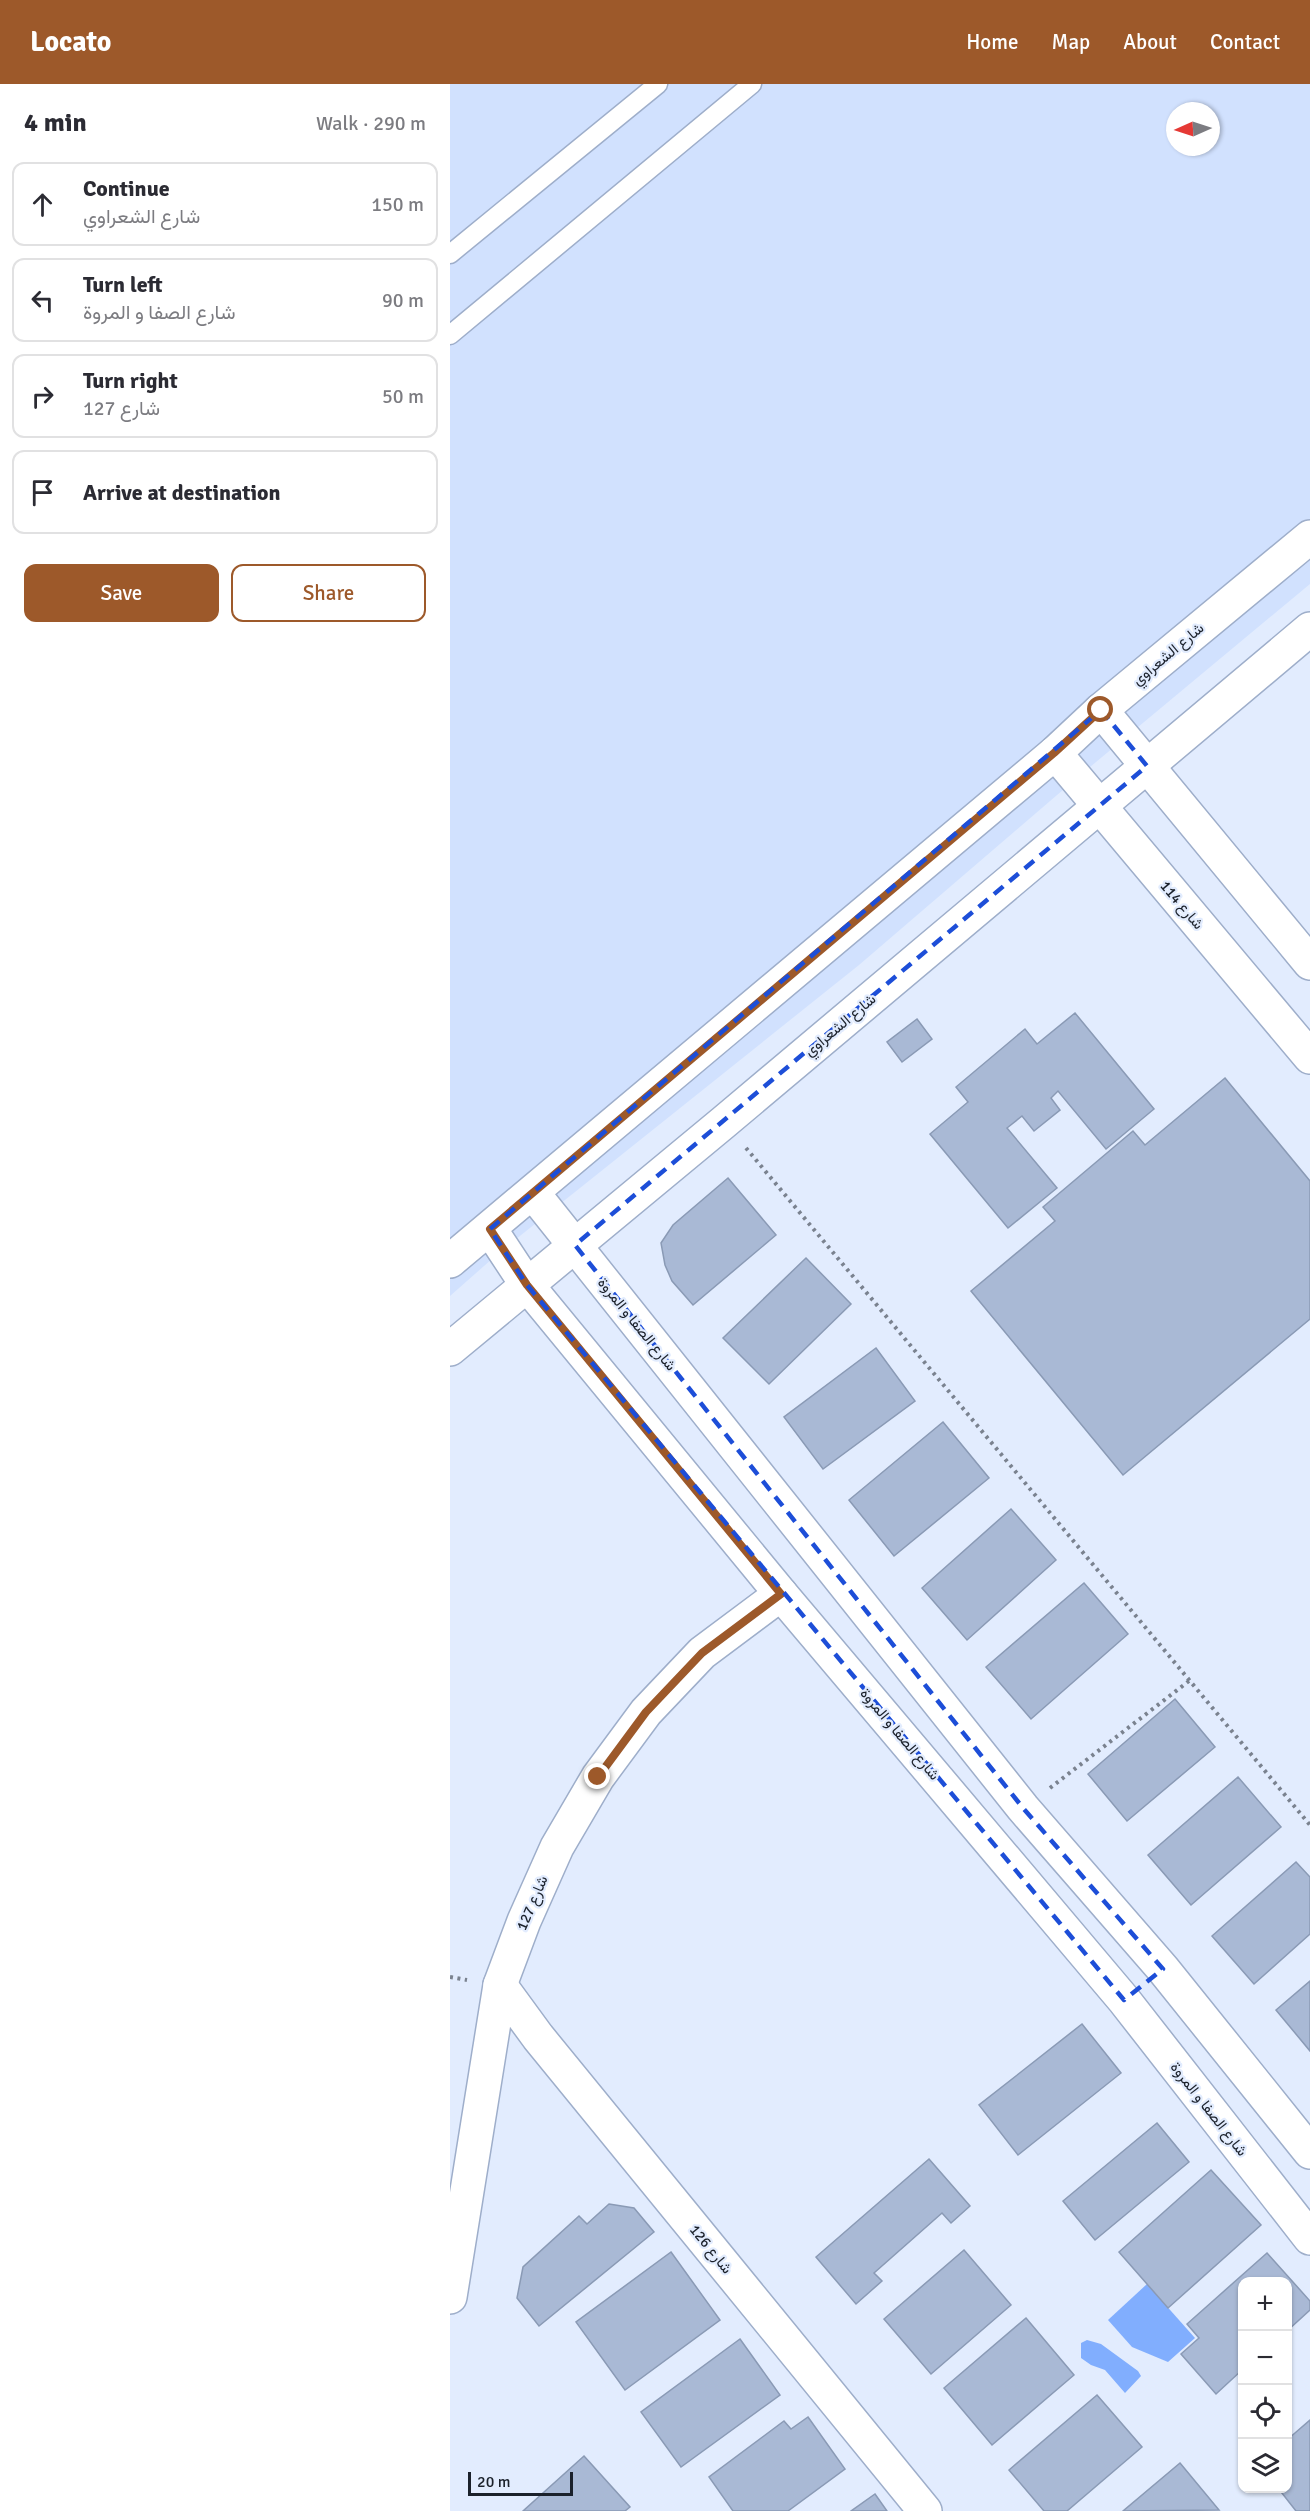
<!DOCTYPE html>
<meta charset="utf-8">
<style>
body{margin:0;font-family:Signika,Vazirmatn,sans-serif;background:#f2f2f3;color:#2b2b33}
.controls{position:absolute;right:18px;bottom:18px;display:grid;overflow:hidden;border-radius:12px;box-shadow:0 2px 4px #0004}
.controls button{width:54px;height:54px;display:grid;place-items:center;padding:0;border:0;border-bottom:2px solid #e1e1e2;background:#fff;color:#2b2b33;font:30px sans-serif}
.compass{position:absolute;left:716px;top:18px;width:54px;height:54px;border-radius:50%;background:#fff;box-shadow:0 2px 4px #0004;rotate:267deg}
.scale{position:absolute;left:18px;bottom:15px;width:105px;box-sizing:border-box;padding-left:6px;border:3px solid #1b212b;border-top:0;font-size:16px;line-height:21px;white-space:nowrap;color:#1b212b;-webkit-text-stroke:4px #e2ecfe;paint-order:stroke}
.stop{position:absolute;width:18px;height:18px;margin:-14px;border:4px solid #9d592a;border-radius:50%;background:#fff}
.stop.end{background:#9d592a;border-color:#fff;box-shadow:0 2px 6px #0008}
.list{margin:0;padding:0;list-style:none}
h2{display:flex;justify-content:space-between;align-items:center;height:78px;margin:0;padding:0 24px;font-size:26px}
h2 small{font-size:20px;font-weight:400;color:#7c7c81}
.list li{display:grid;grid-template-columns:39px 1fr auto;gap:18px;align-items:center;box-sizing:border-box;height:84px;margin:0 12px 12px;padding:0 12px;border:2px solid #e1e1e2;border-radius:12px}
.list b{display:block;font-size:22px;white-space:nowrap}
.list p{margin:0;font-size:20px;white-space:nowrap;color:#7c7c81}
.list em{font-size:20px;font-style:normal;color:#7c7c81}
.actions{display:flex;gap:12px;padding:18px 24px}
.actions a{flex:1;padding:14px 0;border:2px solid #9d592a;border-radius:12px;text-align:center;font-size:21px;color:#9d592a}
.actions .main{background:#9d592a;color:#fff}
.icon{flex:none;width:33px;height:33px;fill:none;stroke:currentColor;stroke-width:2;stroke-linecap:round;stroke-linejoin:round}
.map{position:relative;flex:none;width:860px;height:2427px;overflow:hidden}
header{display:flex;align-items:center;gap:36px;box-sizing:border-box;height:84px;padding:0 30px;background:#9d592a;color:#fff}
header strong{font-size:28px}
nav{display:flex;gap:33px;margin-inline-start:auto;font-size:21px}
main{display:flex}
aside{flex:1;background:#fff}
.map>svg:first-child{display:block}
.built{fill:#d1e1fe;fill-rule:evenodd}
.water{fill:#81aefe}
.building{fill:#a9b9d5;stroke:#8a9ab5;stroke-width:1.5}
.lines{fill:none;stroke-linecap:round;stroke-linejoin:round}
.service-casing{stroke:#9eaeca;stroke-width:21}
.minor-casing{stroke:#9eaeca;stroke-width:36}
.path{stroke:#7a828f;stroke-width:4;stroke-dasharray:3 4.5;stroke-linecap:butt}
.service{stroke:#fff;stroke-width:18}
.minor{stroke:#fff;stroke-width:33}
.route{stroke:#9d592a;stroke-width:8}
.marked{fill:none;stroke:#1d4ed8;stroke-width:4.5;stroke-dasharray:12 8;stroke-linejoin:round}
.labels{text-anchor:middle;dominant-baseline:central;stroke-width:4.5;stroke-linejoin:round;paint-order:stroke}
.street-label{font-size:15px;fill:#1b212b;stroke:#e2ecfe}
</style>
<header>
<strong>Locato</strong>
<nav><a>Home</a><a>Map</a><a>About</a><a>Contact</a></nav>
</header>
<main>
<aside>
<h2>4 min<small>Walk · 290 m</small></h2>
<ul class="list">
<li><svg class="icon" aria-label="ahead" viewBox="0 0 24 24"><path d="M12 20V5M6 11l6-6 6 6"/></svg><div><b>Continue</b><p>شارع الشعراوي</p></div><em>150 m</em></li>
<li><svg class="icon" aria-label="left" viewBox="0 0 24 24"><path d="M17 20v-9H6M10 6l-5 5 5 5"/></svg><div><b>Turn left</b><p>شارع الصفا و المروة</p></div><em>90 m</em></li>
<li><svg class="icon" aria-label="right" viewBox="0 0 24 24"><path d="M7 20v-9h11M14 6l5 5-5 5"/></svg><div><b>Turn right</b><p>شارع 127</p></div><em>50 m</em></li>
<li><svg class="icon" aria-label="arrive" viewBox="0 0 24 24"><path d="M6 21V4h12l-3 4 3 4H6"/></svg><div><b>Arrive at destination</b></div></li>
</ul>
<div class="actions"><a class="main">Save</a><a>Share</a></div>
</aside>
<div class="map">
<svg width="860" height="2427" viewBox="0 0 860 2427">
<rect width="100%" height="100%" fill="#e2ecfe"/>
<!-- built -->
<path class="built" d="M 0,0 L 860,0 L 860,500 L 628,693 L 409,881 L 51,1167 L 0,1212 ZM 725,27 L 761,27 L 761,63 L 725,63 Z"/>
<!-- water -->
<g class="water">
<path d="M 697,2200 L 745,2254 L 718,2278 L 682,2263 L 658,2236 Z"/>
<path d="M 637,2256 L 651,2260 L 688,2287 L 691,2292 L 675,2309 L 655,2286 L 641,2281 L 631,2274 L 631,2259 Z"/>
</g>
<!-- building -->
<g class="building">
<path d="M 625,929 L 704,1025 L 656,1065 L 608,1007 L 601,1014 L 610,1026 L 584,1047 L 572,1032 L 557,1044 L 607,1104 L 558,1144 L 480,1050 L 518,1018 L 506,1003 L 575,945 L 587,960 Z"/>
<path d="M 467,935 L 482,955 L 452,978 L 437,958 Z"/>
<path d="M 775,994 L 860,1097 L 860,1235 L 673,1391 L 521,1207 L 605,1137 L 593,1123 L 683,1047 L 695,1061 Z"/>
<path d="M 278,1094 L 326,1151 L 243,1221 L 222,1197 L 215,1181 L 211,1159 L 223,1141 Z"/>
<path d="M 356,1174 L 401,1220 L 319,1300 L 273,1254 Z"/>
<path d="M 426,1264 L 465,1317 L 373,1385 L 334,1333 Z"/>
<path d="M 493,1338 L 539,1394 L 444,1472 L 399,1416 Z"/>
<path d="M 561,1425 L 606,1476 L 517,1556 L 472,1504 Z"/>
<path d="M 634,1499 L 678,1550 L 581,1635 L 536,1583 Z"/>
<path d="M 725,1615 L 765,1663 L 677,1737 L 638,1690 Z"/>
<path d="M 788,1693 L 831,1743 L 741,1821 L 698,1771 Z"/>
<path d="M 846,1778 L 860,1793 L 860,1850 L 804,1900 L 762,1852 Z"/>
<path d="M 860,1897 L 860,1967 L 826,1926 Z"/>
<path d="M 632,1940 L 671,1989 L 568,2071 L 529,2021 Z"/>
<path d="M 707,2039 L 739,2078 L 645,2156 L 613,2117 Z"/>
<path d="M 479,2075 L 520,2122 L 501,2139 L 492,2129 L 424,2189 L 432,2197 L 406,2220 L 366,2173 Z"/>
<path d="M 761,2086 L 811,2141 L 718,2224 L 669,2168 Z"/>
<path d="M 159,2120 L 184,2124 L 204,2148 L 89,2242 L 67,2214 L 73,2183 L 129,2132 L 137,2140 Z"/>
<path d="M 514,2166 L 561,2221 L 481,2290 L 434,2235 Z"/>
<path d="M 221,2168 L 270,2236 L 175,2306 L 126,2238 Z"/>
<path d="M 817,2169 L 860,2217 L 860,2226 L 838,2246 L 838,2198 L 792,2198 L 792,2286 L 766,2310 L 731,2270 L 749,2254 L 737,2240 Z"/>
<path d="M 576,2234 L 624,2291 L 542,2361 L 494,2304 Z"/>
<path d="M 290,2255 L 330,2311 L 231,2383 L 191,2328 Z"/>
<path d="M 647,2311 L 692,2363 L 617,2427 L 594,2427 L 559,2386 Z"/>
<path d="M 358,2333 L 395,2385 L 338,2427 L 283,2427 L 259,2393 L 334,2337 L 341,2345 Z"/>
<path d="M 860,2336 L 860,2427 L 846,2427 L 828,2404 L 838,2404 L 838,2355 Z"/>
<path d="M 134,2372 L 180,2423 L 175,2427 L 73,2427 Z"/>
<path d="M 730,2379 L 769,2426 L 673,2427 Z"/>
<path d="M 425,2410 L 437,2427 L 401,2427 Z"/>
</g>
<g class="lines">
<defs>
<g id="service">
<path d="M 0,170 L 208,0"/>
<path d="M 0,251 L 302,0"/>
</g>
<g id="minor">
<path d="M 651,626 L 860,879"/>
<path d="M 605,669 L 860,973"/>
<path d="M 83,1109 L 573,1724 L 713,1885 L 860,2068"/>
<path d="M 40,1145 L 77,1201 L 331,1510 L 674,1916 L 860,2154"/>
<path d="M 0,1177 L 605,669 L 651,626 L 860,453"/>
<path d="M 0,1265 L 274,1038 L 860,545"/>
<path d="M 50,1901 L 88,1953 L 475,2427"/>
<path d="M 0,2213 L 50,1901 L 74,1837 L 107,1763 L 148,1693 L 196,1628 L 252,1569 L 331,1510"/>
</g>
</defs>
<!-- service casing -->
<use href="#service" class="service-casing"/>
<!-- minor casing -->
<use href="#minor" class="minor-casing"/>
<!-- path -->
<g class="path">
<path d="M 296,1064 L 860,1741"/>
<path d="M 600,1704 L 739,1597"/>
<path d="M 0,1893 L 17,1896"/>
</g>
<!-- service -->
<use href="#service" class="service"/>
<!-- minor -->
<use href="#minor" class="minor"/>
</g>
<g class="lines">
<!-- route -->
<path class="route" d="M 148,1693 L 196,1628 L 252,1569 L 331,1510 L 77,1201 L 40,1145 L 604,669 L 651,626"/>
</g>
<!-- marked area -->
<path class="marked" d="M 651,626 L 697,682 L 125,1161 L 573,1724 L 713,1885 L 674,1916 L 77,1201 L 40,1145 Z"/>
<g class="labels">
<!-- street labels -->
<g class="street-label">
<text transform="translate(718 570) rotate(-40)">شارع الشعراوي</text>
<text transform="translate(732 821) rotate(50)">شارع 114</text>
<text transform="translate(390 941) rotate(-40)">شارع الشعراوي</text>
<text transform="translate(187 1240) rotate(51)">شارع الصفا و المروة</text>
<text transform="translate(450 1650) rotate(50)">شارع الصفا و المروة</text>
<text transform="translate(82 1819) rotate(-67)">شارع 127</text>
<text transform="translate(759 2025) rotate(52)">شارع الصفا و المروة</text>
<text transform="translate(261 2165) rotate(51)">شارع 126</text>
</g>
</g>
</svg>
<div class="controls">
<button>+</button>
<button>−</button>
<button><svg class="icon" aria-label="locate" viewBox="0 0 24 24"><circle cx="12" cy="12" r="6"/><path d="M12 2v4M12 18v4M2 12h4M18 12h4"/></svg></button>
<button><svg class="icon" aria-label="layers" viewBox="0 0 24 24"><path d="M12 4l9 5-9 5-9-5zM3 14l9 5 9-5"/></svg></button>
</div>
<svg class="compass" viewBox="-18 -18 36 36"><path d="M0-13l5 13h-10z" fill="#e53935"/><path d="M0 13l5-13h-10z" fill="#7c7c81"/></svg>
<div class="scale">20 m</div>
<div class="stop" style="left:651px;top:626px"></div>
<div class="stop end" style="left:148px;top:1693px"></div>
</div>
</main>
